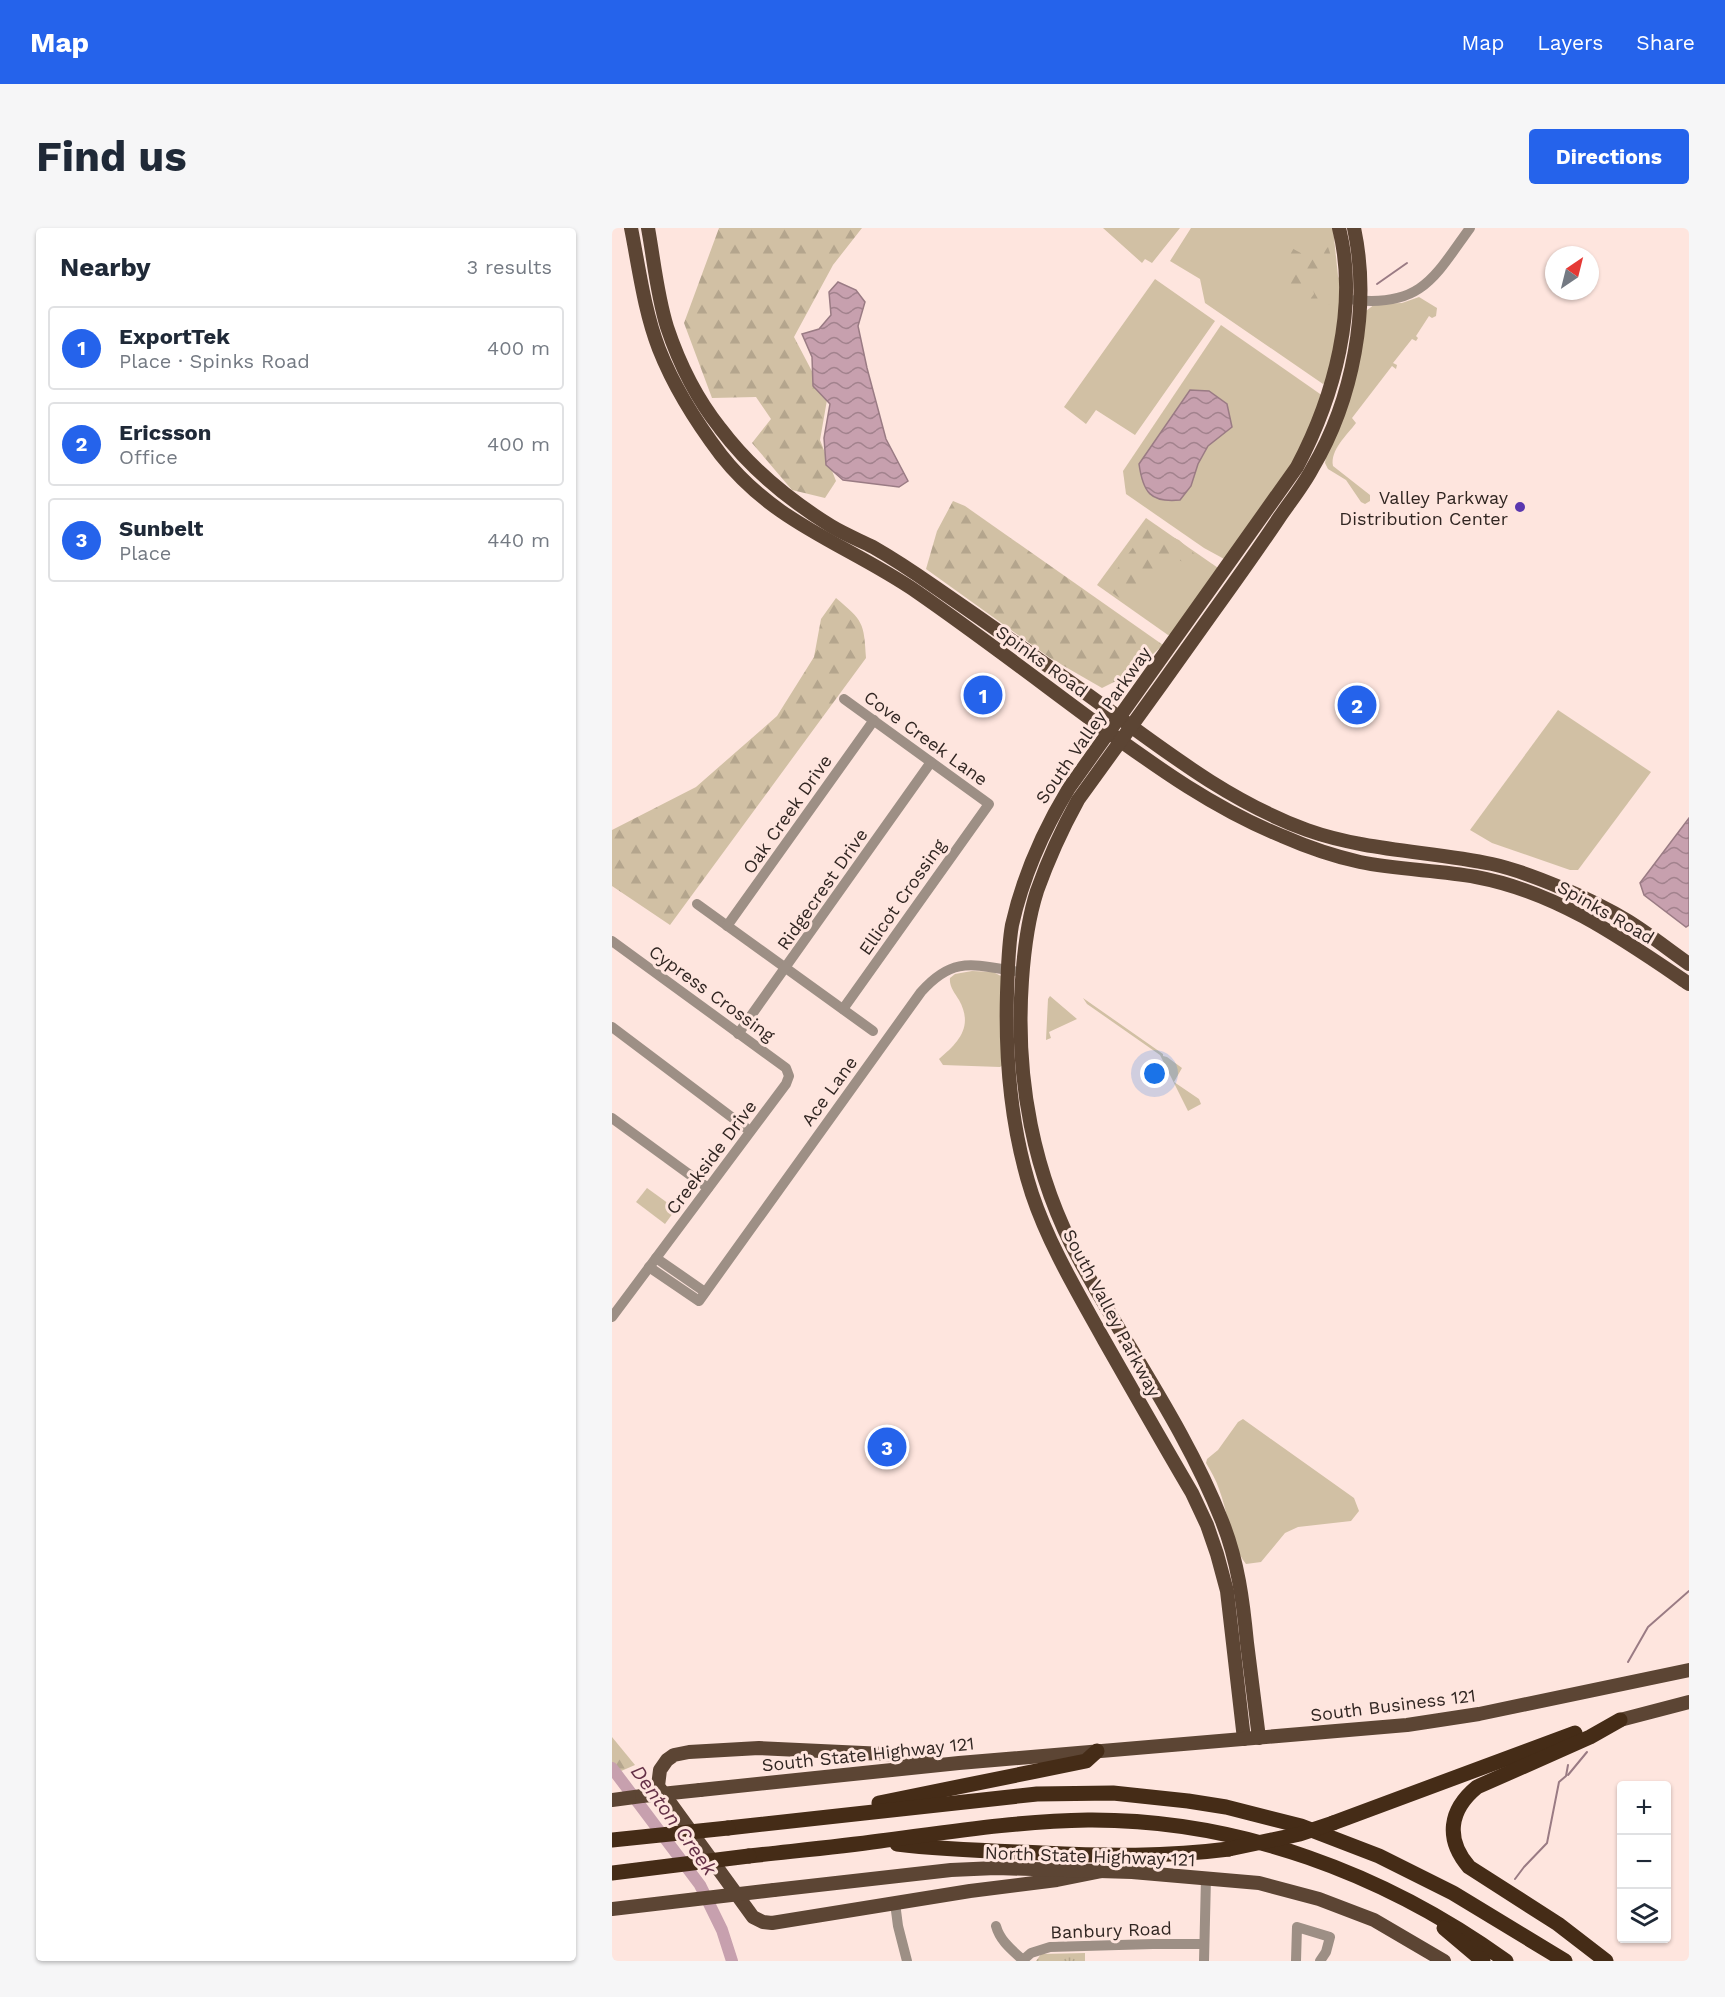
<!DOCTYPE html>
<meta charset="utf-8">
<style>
body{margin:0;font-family:"Work Sans",sans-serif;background:#f6f6f7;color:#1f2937}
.controls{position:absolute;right:18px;bottom:18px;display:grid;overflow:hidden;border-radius:6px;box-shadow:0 2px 4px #0004}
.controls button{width:54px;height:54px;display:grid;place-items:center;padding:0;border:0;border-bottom:2px solid #e0e1e3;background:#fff;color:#1f2937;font:30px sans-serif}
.compass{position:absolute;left:933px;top:18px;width:54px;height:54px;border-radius:50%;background:#fff;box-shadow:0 2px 4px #0004;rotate:35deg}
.you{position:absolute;left:543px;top:846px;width:21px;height:21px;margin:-15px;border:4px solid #fff;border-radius:50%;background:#1a73e8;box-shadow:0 0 0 9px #1a73e833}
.badge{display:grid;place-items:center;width:39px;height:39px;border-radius:50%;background:#2563eb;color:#fff;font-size:20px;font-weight:700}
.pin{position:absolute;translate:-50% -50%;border:3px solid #fff;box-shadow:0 2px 6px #0006}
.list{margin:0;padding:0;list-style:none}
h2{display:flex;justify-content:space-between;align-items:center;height:78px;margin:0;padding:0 24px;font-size:26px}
h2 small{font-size:20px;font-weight:400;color:#747a83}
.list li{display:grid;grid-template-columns:39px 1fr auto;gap:18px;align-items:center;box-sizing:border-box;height:84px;margin:0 12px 12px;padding:0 12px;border:2px solid #e0e1e3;border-radius:6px}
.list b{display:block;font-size:22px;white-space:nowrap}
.list p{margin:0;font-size:20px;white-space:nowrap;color:#747a83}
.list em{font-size:20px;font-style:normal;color:#747a83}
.icon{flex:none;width:33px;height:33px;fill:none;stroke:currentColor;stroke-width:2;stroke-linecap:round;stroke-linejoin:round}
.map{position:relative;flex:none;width:1077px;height:1733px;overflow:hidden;border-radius:6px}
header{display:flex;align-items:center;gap:36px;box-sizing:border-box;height:84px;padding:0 30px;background:#2563eb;color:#fff}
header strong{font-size:28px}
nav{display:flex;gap:33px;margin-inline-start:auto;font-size:21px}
.intro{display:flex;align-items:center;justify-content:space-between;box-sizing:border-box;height:144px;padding:0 36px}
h1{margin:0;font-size:42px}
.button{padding:15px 27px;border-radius:6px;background:#2563eb;color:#fff;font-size:21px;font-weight:700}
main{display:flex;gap:36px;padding:0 36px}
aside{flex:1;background:#fff;border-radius:6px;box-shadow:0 2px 4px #0004}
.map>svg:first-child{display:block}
.grass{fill:#d1c0a4}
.forest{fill:url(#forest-firs)}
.park{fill:url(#park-tufts)}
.water{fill:url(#water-waves);stroke:#9a7b84;stroke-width:1.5}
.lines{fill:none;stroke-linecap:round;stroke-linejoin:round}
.stream{stroke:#9a7b84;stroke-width:2}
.river{stroke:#c7a0ae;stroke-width:12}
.minor{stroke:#9d8f85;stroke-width:10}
.major{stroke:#5c4534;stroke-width:14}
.highway{stroke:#452c17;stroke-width:15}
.major-bridge{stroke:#5c4534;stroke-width:14}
.highway-bridge{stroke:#452c17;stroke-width:15}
.poi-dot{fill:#5a37af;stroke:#fee5de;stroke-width:2}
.labels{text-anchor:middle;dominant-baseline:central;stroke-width:6;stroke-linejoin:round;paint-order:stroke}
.poi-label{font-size:18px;fill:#312622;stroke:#fee5de;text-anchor:end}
.street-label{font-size:18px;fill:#312622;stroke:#fee5de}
.water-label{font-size:20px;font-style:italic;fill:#653147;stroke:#fee5de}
</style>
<header>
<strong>Map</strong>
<nav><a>Map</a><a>Layers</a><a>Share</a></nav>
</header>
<div class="intro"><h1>Find us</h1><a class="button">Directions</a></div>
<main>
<aside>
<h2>Nearby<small>3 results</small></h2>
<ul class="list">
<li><span class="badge">1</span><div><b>ExportTek</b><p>Place · Spinks Road</p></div><em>400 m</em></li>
<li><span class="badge">2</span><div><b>Ericsson</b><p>Office</p></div><em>400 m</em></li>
<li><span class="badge">3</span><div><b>Sunbelt</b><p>Place</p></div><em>440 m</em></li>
</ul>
</aside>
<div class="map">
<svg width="1077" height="1733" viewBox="0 0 1077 1733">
<defs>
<pattern id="forest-firs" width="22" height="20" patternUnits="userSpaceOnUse" patternTransform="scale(1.5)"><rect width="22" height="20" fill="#d1c0a4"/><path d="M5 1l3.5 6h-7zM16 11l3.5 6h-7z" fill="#b4a58d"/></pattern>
<pattern id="park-tufts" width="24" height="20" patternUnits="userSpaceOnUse" patternTransform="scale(1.5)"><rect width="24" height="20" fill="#d1c0a4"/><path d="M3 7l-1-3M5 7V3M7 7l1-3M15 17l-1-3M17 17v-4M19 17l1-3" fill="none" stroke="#b4a58d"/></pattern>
<pattern id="water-waves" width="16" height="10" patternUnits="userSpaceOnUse" patternTransform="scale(1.5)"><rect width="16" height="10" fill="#c7a0ae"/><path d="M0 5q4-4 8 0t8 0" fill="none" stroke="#a2828d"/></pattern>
</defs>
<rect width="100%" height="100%" fill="#fee5de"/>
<!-- grass -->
<g class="grass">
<path d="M 491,0 L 568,0 L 540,35 L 533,31 L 530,35 Z"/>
<path d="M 579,0 L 721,0 L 726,48 L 730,57 L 726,113 L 714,154 L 711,156 L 593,75 L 588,51 L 558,33 Z"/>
<path d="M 543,51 L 603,93 L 523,207 L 484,182 L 474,196 L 452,179 Z"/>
<path d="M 807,69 L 825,80 L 824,88 L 820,90 L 817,88 L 804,108 L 806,110 L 804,113 L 800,111 L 781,135 L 785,137 L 784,141 L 780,138 L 740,190 L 744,195 C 735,207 718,222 721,238 L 758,267 L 758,273 L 753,276 L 749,274 L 734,252 L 716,241 L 713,235 L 714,229 L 731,190 L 754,83 L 763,76 L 790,75 Z"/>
<path d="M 609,97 L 711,168 L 700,201 L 676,244 L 614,332 L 592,320 L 514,266 L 511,243 Z"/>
<path d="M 534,290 L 609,342 L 561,406 L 556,407 L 485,357 Z"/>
<path d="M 946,482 L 1039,544 L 966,642 L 958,642 L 880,615 L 858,602 Z"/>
<path d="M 360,743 L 381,744 L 391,749 L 391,837 L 388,839 L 331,837 L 327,831 C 346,815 362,799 347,772 C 343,765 337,759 338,750 L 343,746 Z"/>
<path d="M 438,768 L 465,791 L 437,804 L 439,810 L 434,812 L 436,771 Z"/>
<path d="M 471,770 L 551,826 L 551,828 L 555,829 L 570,840 L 562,854 L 587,871 L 589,876 L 576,883 L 548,827 L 475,776 Z"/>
<path d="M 35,960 L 64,981 L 53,996 L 24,974 Z"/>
<path d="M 631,1191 L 742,1270 L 747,1283 L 739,1293 L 686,1299 L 673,1305 L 649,1334 L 634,1336 C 618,1316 616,1284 607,1261 C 604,1252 599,1243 594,1235 L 595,1231 L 606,1222 L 626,1194 Z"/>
</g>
<!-- forest -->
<g class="forest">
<path d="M 107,0 L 250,0 L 221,37 L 182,109 L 215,172 L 208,212 L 224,253 L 213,270 L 180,262 L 140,215 L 159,191 L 144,169 L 100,170 L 72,95 Z"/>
<path d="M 667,13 C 680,19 689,27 702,30 L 716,19 L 721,34 L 716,41 L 701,49 C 713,56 716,62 718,76 L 710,80 L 713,92 L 703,91 L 697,80 L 699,70 L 702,66 L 701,60 L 693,59 L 694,64 L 689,72 L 679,73 L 667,56 L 674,39 L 681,43 L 681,36 L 665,28 Z"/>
<path d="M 341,273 L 353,278 L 551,417 L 520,445 L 490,460 L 438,430 L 314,341 L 325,303 Z"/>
<path d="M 536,299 L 567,312 L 586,329 L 580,338 L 556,327 L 547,344 L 509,371 L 492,359 Z"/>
<path d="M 224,370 C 251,393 252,394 254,430 L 58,697 L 0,658 L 0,602 L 84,559 L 165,488 L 202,429 L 209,391 Z"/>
<path d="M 0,1509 L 23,1537 L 0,1547 Z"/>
</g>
<!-- park -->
<path class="park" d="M 473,1725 L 473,1733 L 424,1733 L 429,1726 Z"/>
<!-- water -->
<g class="water">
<path d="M 226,54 L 244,62 L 253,74 L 246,98 L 255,140 L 274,211 L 296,253 L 287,259 L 231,252 L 214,237 L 212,210 L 218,176 L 201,158 L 200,129 L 190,106 L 207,101 L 219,87 L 217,64 Z"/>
<path d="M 578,162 L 597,163 L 615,176 L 620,199 L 596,218 L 586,236 L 579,258 L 568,272 C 538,275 531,264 527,236 Z"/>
<path d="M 1077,590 L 1077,697 L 1074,699 L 1032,667 L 1028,655 Z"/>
</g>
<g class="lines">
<!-- stream -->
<g class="stream">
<path d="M 765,56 L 795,35"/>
<path d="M 1016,1434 L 1036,1399 L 1077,1363"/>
<path d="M 956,1547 L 975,1524"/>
<path d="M 903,1651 L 912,1639 L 935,1615 L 947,1554 L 954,1548 L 956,1537"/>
</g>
<!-- river -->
<path class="river" d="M 0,1540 L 88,1657 L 110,1702 L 120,1733"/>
<!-- minor -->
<g class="minor">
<path d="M 743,72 C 810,79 823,48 858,0"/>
<path d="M 85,676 L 261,803"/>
<path d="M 115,698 L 262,492"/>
<path d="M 0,713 L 174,840 L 177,848 L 174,856 L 0,1089"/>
<path d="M 231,781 L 377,576 L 232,471"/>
<path d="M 0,799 L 138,903"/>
<path d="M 126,806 L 319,534"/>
<path d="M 0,890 L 96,960"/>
<path d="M 44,1030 L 93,1064"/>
<path d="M 37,1039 L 87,1073 L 309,764 C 340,729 359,736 402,743"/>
<path d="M 283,1675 L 286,1698 L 295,1733"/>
<path d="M 384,1698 C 388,1713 400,1722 412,1733"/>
<path d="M 411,1732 L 419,1725 L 438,1719 L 541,1716 L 592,1716"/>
<path d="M 592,1733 L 594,1650"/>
<path d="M 684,1733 L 685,1699 L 718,1709 L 714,1724 L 708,1733"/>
</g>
<!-- major -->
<g class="major">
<path d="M 19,0 C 27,40 32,82 47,121 C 62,159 84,194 109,227 C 164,297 235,316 305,364 C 367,407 427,453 488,498 C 546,540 603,581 670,608 C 695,619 721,628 748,634 C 786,642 826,642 864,649 C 945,664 1011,711 1077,756"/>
<path d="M 36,0 C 42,33 45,67 55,99 C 67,135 85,171 108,200 C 138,240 177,272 219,298 C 232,306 247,312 261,319 C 282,331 303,345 323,359 C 384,401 445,444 505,488 C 565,532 624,576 695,602 C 754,623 818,623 880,636 C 920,645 981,672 1016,693 C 1037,706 1057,722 1077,736"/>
<path d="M 1008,1492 L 1077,1474"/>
<path d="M 647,1510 C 643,1478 639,1447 635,1415 C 631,1373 626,1333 610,1293 C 574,1201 515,1120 468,1033 C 421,947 403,850 410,752 C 412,723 416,691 425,663 C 436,632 450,601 466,572 C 511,510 555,449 599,387 C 622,355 645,323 667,290 C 678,274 691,258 700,241 C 741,172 759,79 742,0"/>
<path d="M 632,1511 L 615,1363 L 605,1326 L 595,1297 L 580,1265 C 550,1214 521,1163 492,1112 C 466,1065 437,1017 420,966 C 399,901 393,833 395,765 C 396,742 396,720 400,697 C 411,648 431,603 457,560 L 685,239 C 722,169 747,79 727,0"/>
<path d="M 324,1532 L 294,1527 L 147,1520 L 77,1524 L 62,1527 L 55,1532 L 48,1542 L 46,1558 L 141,1689 L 151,1694 L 160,1695 L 358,1663 L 445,1652 L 490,1643"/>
<path d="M 88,1562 L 347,1535 L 795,1497 L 867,1486 L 1077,1442"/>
<path d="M 0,1572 L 30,1568"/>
<path d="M 162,1662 L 339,1642 L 384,1640 L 520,1644 L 647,1655 L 707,1671 L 762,1692 L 832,1733"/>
</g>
<!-- highway -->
<g class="highway">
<path d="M 267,1575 L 474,1533 L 485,1523"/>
<path d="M 721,1595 L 963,1505"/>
<path d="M 116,1600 L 425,1566 L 501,1565 L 576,1573 L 614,1579 L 689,1598 L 767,1628 L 841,1665 L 953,1733"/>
<path d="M 285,1616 C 333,1622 381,1623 430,1625 C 493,1628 554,1629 617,1621"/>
<path d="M 137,1628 C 181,1623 225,1619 268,1613 C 337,1604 406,1593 476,1592 C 627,1591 773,1646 894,1733"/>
<path d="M 832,1700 L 871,1733"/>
<path d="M 994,1733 L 946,1696 L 857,1639 C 833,1611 837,1582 865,1559 L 978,1509 L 1008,1492"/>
</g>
<!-- major-bridge -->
<g class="major-bridge">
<path d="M 30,1568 L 88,1562"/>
<path d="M 0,1681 L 162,1662"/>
</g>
<!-- highway-bridge -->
<g class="highway-bridge">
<path d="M 0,1612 L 116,1600"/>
<path d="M 617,1621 L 688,1606 L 721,1595"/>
<path d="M 0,1645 L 137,1628"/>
</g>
</g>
<!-- markers -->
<circle class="poi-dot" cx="908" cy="279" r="6"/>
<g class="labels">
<!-- poi labels -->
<g class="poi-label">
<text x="896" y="269">Valley Parkway<tspan x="896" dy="21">Distribution Center</tspan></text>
</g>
<!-- street labels -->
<g class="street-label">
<text transform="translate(430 433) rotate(36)">Spinks Road</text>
<text transform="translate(481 497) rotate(-55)">South Valley Parkway</text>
<text transform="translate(314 510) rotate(36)">Cove Creek Lane</text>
<text transform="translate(175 586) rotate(-55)">Oak Creek Drive</text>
<text transform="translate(210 661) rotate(-55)">Ridgecrest Drive</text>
<text transform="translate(290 669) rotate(-55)">Ellicot Crossing</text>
<text transform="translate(994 684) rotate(30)">Spinks Road</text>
<text transform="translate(100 765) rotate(36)">Cypress Crossing</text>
<text transform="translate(217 863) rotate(-54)">Ace Lane</text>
<text transform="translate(99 929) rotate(-53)">Creekside Drive</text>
<text transform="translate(500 1085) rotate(62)">South Valley Parkway</text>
<text transform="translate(781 1477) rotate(-7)">South Business 121</text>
<text transform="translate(256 1526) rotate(-6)">South State Highway 121</text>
<text transform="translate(478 1628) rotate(2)">North State Highway 121</text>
<text transform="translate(499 1702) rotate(-2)">Banbury Road</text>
</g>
<!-- water labels -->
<g class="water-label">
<text transform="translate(62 1592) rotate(54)">Denton Creek</text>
</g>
</g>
</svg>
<div class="controls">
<button>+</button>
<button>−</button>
<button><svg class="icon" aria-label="layers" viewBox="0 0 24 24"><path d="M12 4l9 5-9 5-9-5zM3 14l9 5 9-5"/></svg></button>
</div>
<svg class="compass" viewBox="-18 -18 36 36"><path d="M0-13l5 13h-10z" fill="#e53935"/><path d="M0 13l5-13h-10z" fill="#747a83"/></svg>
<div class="you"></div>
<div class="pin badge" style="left:371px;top:467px">1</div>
<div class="pin badge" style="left:745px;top:477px">2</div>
<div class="pin badge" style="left:275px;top:1219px">3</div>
</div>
</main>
